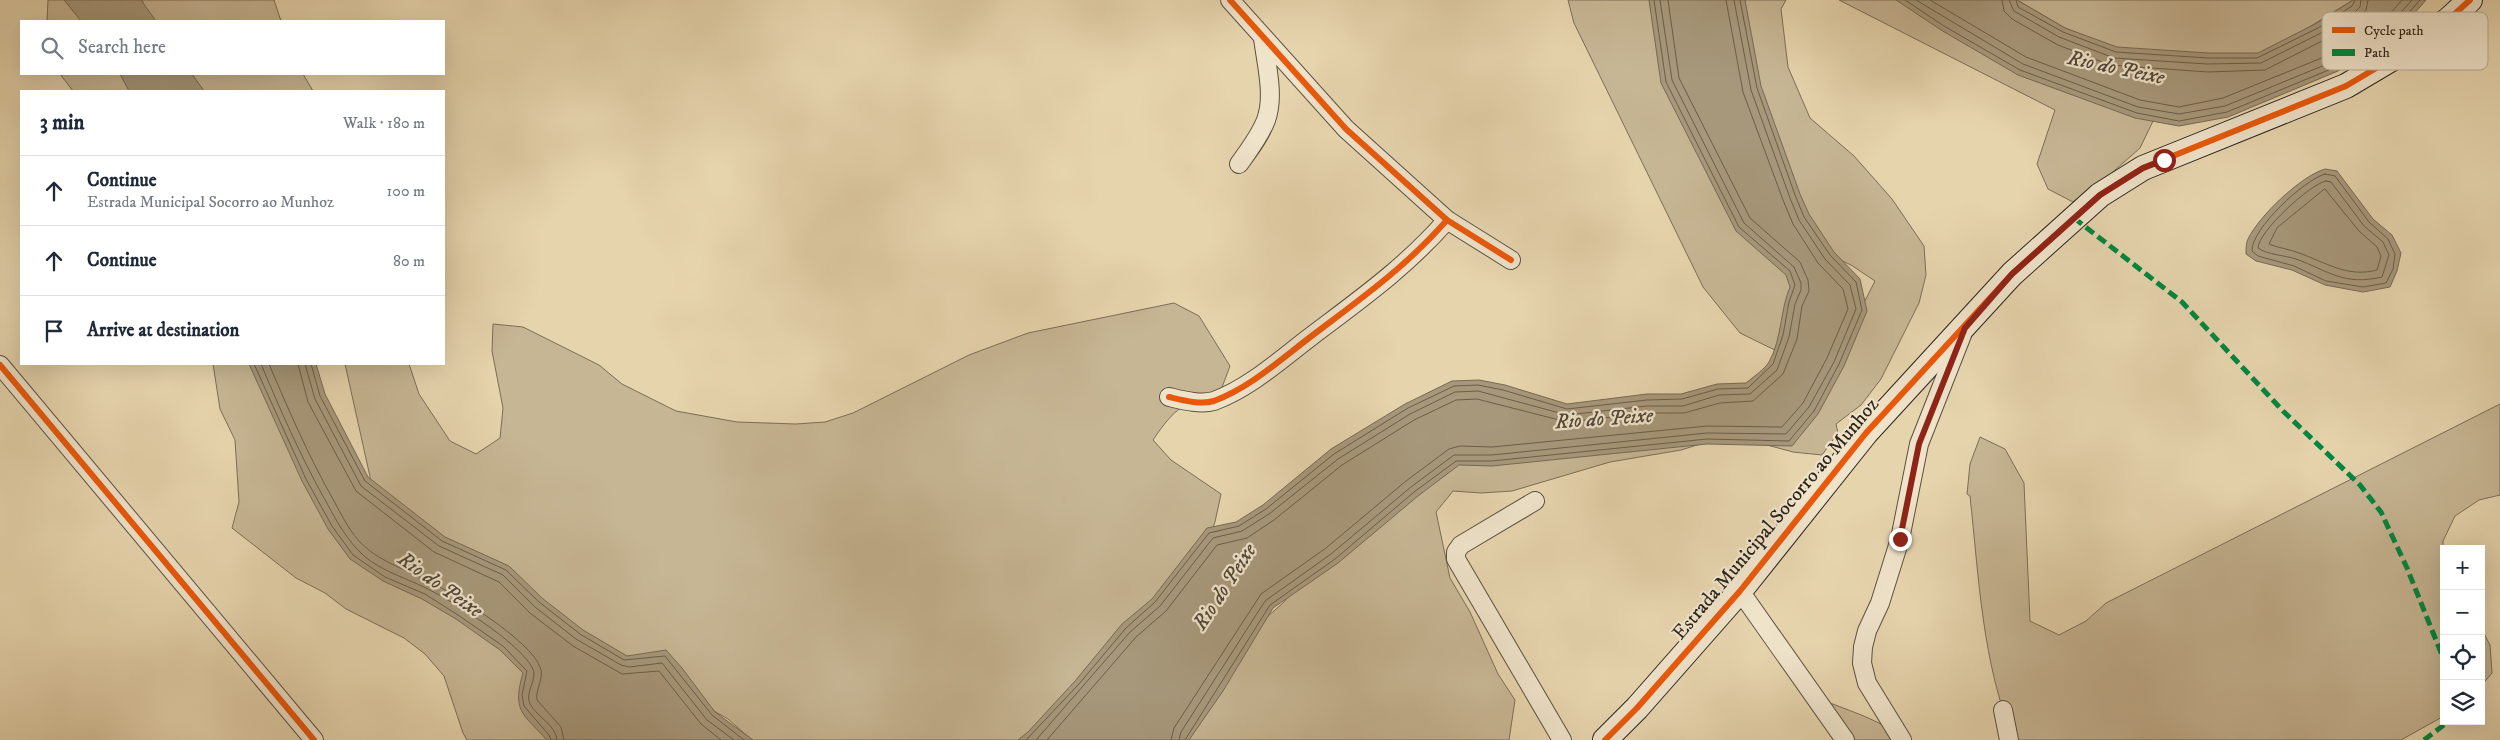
<!DOCTYPE html>
<meta charset="utf-8">
<style>
body{margin:0;font-family:"IM FELL DW Pica",serif;background:#f2f2f3;color:#1f2937}
.controls{position:absolute;right:15px;bottom:15px;display:grid;overflow:hidden;border-radius:0px;box-shadow:0 5px 20px #0002}
.controls button{width:45px;height:45px;display:grid;place-items:center;padding:0;border:0;border-bottom:1px solid #e0e1e3;background:#fff;color:#1f2937;font:25px sans-serif}
.stop{position:absolute;width:15px;height:15px;margin:-11px;border:4px solid #8f2418;border-radius:50%;background:#fff}
.stop.end{background:#8f2418;border-color:#fff;box-shadow:0 1px 5px #0008}
.list{margin:0;padding:0;list-style:none}
h2{display:flex;justify-content:space-between;align-items:center;height:65px;margin:0;padding:0 20px;font-size:21px}
h2 small{font-size:16px;font-weight:400;color:#747a83}
.list li{display:grid;grid-template-columns:32px 1fr auto;gap:15px;align-items:center;box-sizing:border-box;height:70px;padding:0 20px;border-top:1px solid #e0e1e3}
.list b{display:block;font-size:19px;white-space:nowrap}
.list p{margin:0;font-size:16px;white-space:nowrap;color:#747a83}
.list em{font-size:16px;font-style:normal;color:#747a83}
.icon{flex:none;width:28px;height:28px;fill:none;stroke:currentColor;stroke-width:2;stroke-linecap:round;stroke-linejoin:round}
.map{position:relative;flex:none;width:2500px;height:740px;overflow:hidden}
.search{position:absolute;background:#fff;box-shadow:0 5px 20px #0002;left:20px;top:20px;width:425px;height:55px;display:flex;align-items:center;gap:12px;box-sizing:border-box;padding:0 18px;border-radius:0px;color:#747a83;font-size:19px}
.panel{position:absolute;background:#fff;box-shadow:0 5px 20px #0002;left:20px;top:90px;width:425px;height:275px;border-radius:0px}
.map>svg:first-child{display:block}
.green{fill:#c7b694;stroke:#7a6e58}
.water{fill:#a7987b;stroke:#766a55}
.lines{fill:none;stroke-linecap:round;stroke-linejoin:round}
.shore{stroke:#6a5e4b;stroke-width:1}
.street-casing{stroke:#5b5140;stroke-width:20}
.secondary-casing{stroke:#2d251b;stroke-width:26}
.street{stroke:#efe3ca;stroke-width:18}
.secondary{stroke:#efe3ca;stroke-width:24}
.quiet{stroke:#00873e;stroke-width:5;stroke-dasharray:10 5;stroke-linecap:butt}
.cycleway-casing{stroke:#efe3ca;stroke-width:9}
.cycleway{stroke:#e8590c;stroke-width:6}
.route{stroke:#8f2418;stroke-width:6}
.labels{text-anchor:middle;dominant-baseline:central;stroke-width:4.5;stroke-linejoin:round;paint-order:stroke}
.street-label{font-size:20px;fill:#2d251b;stroke:#efe3ca}
.water-label{font-size:21px;font-style:italic;fill:#524838;stroke:#efe3ca}
.key{fill:#efe3ca;stroke:#b5aa96;stroke-width:1}
.key-label{font-size:14px;fill:#2d251b}
</style>
<div class="map">
<svg width="2500" height="740" viewBox="0 0 2500 740">
<rect width="100%" height="100%" fill="#e6d4ad"/>
<filter id="stains"><feTurbulence type="fractalNoise" baseFrequency=".004" numOctaves="4"/><feColorMatrix values="0 0 0 0 .2 0 0 0 0 .09 0 0 0 0 .02 0 0 0 .5 -.17"/></filter>
<radialGradient id="worn" r=".72"><stop offset=".6" stop-color="#630" stop-opacity="0"/><stop offset="1" stop-color="#630" stop-opacity=".3"/></radialGradient>
<!-- green -->
<g class="green">
<path d="M 48,0 L 106,0 L 120,21 L 47,21 Z"/>
<path d="M 142,0 L 274,0 L 281,21 L 150,21 Z"/>
<path d="M 1568,0 L 1673,0 L 1808,284 L 1791,358 L 1740,333 L 1703,287 L 1574,23 Z"/>
<path d="M 1730,0 L 1786,0 L 1781,9 L 1788,67 L 1810,118 L 1854,156 L 1892,199 L 1924,246 L 1926,275 L 1919,303 L 1881,379 L 1861,405 L 1836,424 L 1838,433 L 1822,455 L 1793,452 L 1741,438 L 1710,441 L 1681,450 L 1610,462 L 1512,491 L 1481,493 L 1453,491 L 1436,512 L 1450,578 L 1470,612 L 1498,674 L 1515,700 L 1509,740 L 1173,740 L 1241,640 L 1284,602 L 1367,495 L 1389,476 L 1715,407 L 1849,332 L 1875,281 L 1851,265 L 1826,253 L 1810,229 Z"/>
<path d="M 1839,0 L 1941,0 L 2154,119 L 2140,148 L 2097,186 L 2073,202 L 2048,189 L 2037,164 L 2055,110 Z"/>
<path d="M 2017,0 L 2353,0 L 2264,55 L 2180,73 L 2065,28 Z"/>
<path d="M 60,74 L 151,74 L 162,91 L 73,91 Z"/>
<path d="M 179,74 L 303,74 L 313,91 L 188,91 Z"/>
<path d="M 1174,303 L 1199,316 L 1230,366 L 1221,390 C 1184,403 1175,407 1153,440 L 1171,460 L 1221,494 L 1215,522 L 1194,579 L 1062,740 L 752,740 L 728,719 L 549,617 L 371,481 L 345,364 L 409,364 L 419,394 L 450,441 L 476,454 L 500,438 L 503,408 L 492,351 L 493,324 L 523,327 L 599,365 L 622,384 L 676,411 L 737,422 L 796,424 L 825,422 L 853,413 L 969,355 L 1028,333 Z"/>
<path d="M 213,364 L 278,364 L 311,466 L 610,740 L 467,740 L 463,733 L 444,676 L 425,654 L 404,638 L 346,609 L 325,593 L 296,578 L 232,528 L 239,502 L 235,440 L 220,409 Z"/>
<path d="M 2500,404 L 2500,495 L 2479,500 L 2455,516 L 2443,541 L 2444,716 L 2401,740 L 2014,740 C 1982,663 1979,578 1970,496 L 1967,494 L 1970,464 L 1980,437 L 2005,449 L 2024,483 L 2030,621 L 2059,635 L 2086,621 L 2106,603 Z"/>
<path d="M 2481,628 L 2490,645 L 2492,673 L 2481,686 Z"/>
<path d="M 1830,703 C 1856,713 1884,722 1905,740 L 1849,740 Z"/>
</g>
<!-- water -->
<g class="water">
<path d="M 64,0 L 141,0 L 156,21 L 81,21 Z"/>
<path d="M 1649,0 L 1745,0 L 1761,86 L 1800,194 L 1809,214 L 1834,252 L 1860,279 L 1867,311 L 1844,366 L 1818,414 L 1792,446 L 1707,444 L 1492,466 L 1459,465 L 1418,496 L 1338,563 L 1273,608 L 1223,691 L 1189,740 L 1018,740 L 1028,732 L 1075,681 L 1122,624 L 1152,599 L 1207,528 L 1236,522 L 1263,505 L 1331,449 L 1405,404 L 1452,381 L 1479,380 L 1505,385 L 1567,404 L 1647,394 L 1681,394 L 1717,384 L 1746,383 C 1753,377 1764,370 1769,362 C 1782,339 1780,310 1790,287 L 1786,275 L 1736,231 L 1661,83 Z"/>
<path d="M 1896,0 L 2017,0 L 2065,28 L 2117,47 L 2208,53 L 2258,53 L 2315,24 L 2353,0 L 2426,0 L 2401,29 L 2338,71 L 2228,117 L 2179,126 L 2135,118 L 2018,75 L 1941,30 Z"/>
<path d="M 120,74 L 192,74 L 204,91 L 129,91 Z"/>
<path d="M 2325,169 L 2337,171 L 2373,219 L 2392,235 L 2401,253 L 2397,271 L 2390,287 L 2363,292 L 2325,285 L 2292,270 L 2256,261 L 2246,254 C 2246,249 2246,243 2248,239 C 2259,216 2301,176 2325,169 Z"/>
<path d="M 249,364 L 316,364 L 325,394 L 368,477 L 445,537 L 509,566 L 542,598 L 583,630 L 627,656 L 666,650 L 682,668 L 715,712 L 753,740 L 547,740 C 522,713 512,711 523,673 L 500,650 L 456,619 L 422,599 L 383,581 L 350,559 L 328,529 L 302,481 Z"/>
</g>
<g class="lines">
<!-- shore -->
<g class="shore">
<path d="M 1905,0 L 1944,26 L 2020,70 L 2137,113 L 2179,121 L 2227,112 L 2336,67 L 2398,25 L 2420,0"/>
<path d="M 1916,0 L 2023,64 L 2138,107 L 2179,114 L 2225,106 L 2332,62 L 2394,20 L 2412,0"/>
<path d="M 1930,0 L 2026,57 L 2140,100 L 2179,107 L 2223,98 L 2329,55 L 2389,15 L 2402,0"/>
<path d="M 2002,0 L 2004,11 L 2012,19 L 2058,45 L 2110,65 L 2208,72 L 2265,70 L 2324,40 L 2360,18 L 2366,10 L 2368,0"/>
<path d="M 2009,0 L 2014,11 L 2059,37 L 2114,58 L 2207,64 L 2261,63 L 2321,33 L 2355,12 L 2360,7 L 2361,0"/>
<path d="M 2016,0 L 2018,7 L 2063,32 L 2116,52 L 2208,58 L 2257,58 L 2318,28 L 2352,6 L 2355,0"/>
<path d="M 2325,174 L 2335,176 L 2369,222 L 2388,239 L 2395,254 L 2393,269 L 2386,283 L 2363,287 L 2326,281 L 2294,266 L 2258,256 L 2252,251 C 2251,229 2304,180 2325,174 Z"/>
<path d="M 2326,181 L 2331,182 L 2364,226 L 2383,242 L 2389,255 L 2382,277 C 2343,286 2329,271 2296,259 C 2284,255 2268,255 2258,248 C 2258,232 2310,184 2326,181 Z"/>
<path d="M 2325,189 L 2359,231 L 2377,247 L 2381,256 L 2377,270 C 2347,278 2325,262 2299,253 C 2289,249 2278,248 2269,244 L 2277,228 Z"/>
<path d="M 254,364 L 306,479 L 332,526 L 353,555 L 385,577 L 425,594 L 458,615 L 503,646 L 527,671 L 522,695 L 524,706 L 549,735 L 551,740"/>
<path d="M 261,364 C 280,409 300,455 324,498 C 334,516 343,534 357,549 C 374,569 404,577 426,588 C 454,602 517,641 532,667 C 539,679 524,692 530,704 C 537,717 556,725 557,740"/>
<path d="M 269,364 C 289,411 309,457 334,501 C 342,516 351,534 363,545 C 382,563 408,570 430,582 C 455,594 531,641 540,667 C 545,678 535,689 537,700 L 561,727 L 564,740"/>
<path d="M 298,364 L 308,402 L 356,491 L 434,552 L 499,582 L 530,613 L 573,646 L 622,674 L 659,671 L 701,724 L 721,740"/>
<path d="M 305,364 L 315,399 L 361,486 L 439,546 L 503,575 L 535,607 L 576,639 L 621,665 L 629,667 L 662,663 L 707,720 L 734,740"/>
<path d="M 311,364 L 320,396 L 365,481 L 442,541 L 506,570 L 539,602 L 580,634 L 624,660 L 665,656 L 712,715 L 744,740"/>
<path d="M 1026,740 L 1079,684 L 1126,628 L 1155,602 L 1209,533 L 1239,526 L 1266,509 L 1334,454 L 1408,408 L 1454,386 L 1478,385 L 1503,390 L 1567,409 L 1647,400 L 1682,399 L 1718,389 L 1748,388 L 1773,364 L 1783,335 L 1789,302 L 1795,285 L 1790,271 L 1739,227 L 1666,82 L 1654,0"/>
<path d="M 1036,740 L 1130,632 L 1160,606 L 1213,538 L 1242,531 L 1269,514 L 1338,459 L 1410,414 L 1455,392 L 1478,391 L 1567,415 L 1647,406 L 1683,406 L 1719,395 L 1750,394 L 1777,370 L 1789,337 L 1795,304 L 1801,290 L 1801,283 L 1794,267 L 1744,223 L 1672,80 L 1660,0"/>
<path d="M 1047,740 L 1136,637 L 1166,611 L 1217,545 L 1247,538 L 1274,520 L 1342,465 L 1414,420 L 1456,400 L 1477,399 L 1567,422 L 1648,413 L 1684,413 L 1720,403 L 1753,401 L 1783,374 L 1797,339 L 1802,306 L 1809,291 L 1808,280 L 1800,262 L 1750,218 L 1679,78 L 1668,0"/>
<path d="M 1171,740 L 1174,728 L 1261,594 L 1326,548 L 1406,481 L 1449,449 L 1460,446 L 1492,447 L 1707,426 L 1782,427 L 1803,403 L 1827,358 L 1848,309 L 1843,289 L 1818,263 L 1793,224 L 1783,200 L 1743,92 L 1726,0"/>
<path d="M 1179,740 L 1181,732 L 1265,601 L 1331,554 L 1411,487 L 1454,455 L 1492,455 L 1707,433 L 1786,434 L 1809,407 L 1834,362 L 1856,309 L 1850,285 L 1825,259 L 1799,220 L 1790,198 L 1751,90 L 1734,0"/>
<path d="M 1185,740 L 1270,605 L 1335,559 L 1414,492 L 1456,461 L 1492,461 L 1707,439 L 1789,441 L 1814,411 L 1839,364 L 1862,310 L 1856,282 L 1830,255 L 1804,217 L 1795,195 L 1757,88 L 1740,0"/>
</g>
<defs>
<g id="street">
<path d="M 1230,0 L 1346,129 L 1447,220 L 1511,260"/>
<path d="M 1239,164 C 1249,150 1260,136 1266,120 C 1275,96 1266,63 1263,38"/>
<path d="M 0,365 L 314,740"/>
<path d="M 1169,397 C 1182,400 1200,405 1214,401 C 1249,388 1279,361 1309,338 C 1359,300 1405,268 1447,220"/>
<path d="M 1535,501 L 1461,545 L 1456,552 L 1456,559 L 1562,740"/>
<path d="M 1740,591 L 1845,740"/>
<path d="M 2003,710 L 2009,740"/>
<path d="M 1902,740 L 1867,683 L 1862,663 L 1863,647 L 1867,631 L 1880,603 L 1900,539 L 1919,444 L 1962,335"/>
</g>
<path id="secondary" d="M 1605,740 L 1637,708 L 1740,591 L 1866,433 L 2012,274 L 2100,195 L 2143,168 L 2346,86 L 2410,48 L 2448,20 L 2470,0"/>
</defs>
<!-- street casing -->
<use href="#street" class="street-casing"/>
<!-- secondary casing -->
<use href="#secondary" class="secondary-casing"/>
<!-- street -->
<use href="#street" class="street"/>
<!-- secondary -->
<use href="#secondary" class="secondary"/>
<!-- quiet -->
<g class="quiet">
<path d="M 2074,218 L 2182,302 L 2283,411 L 2360,485 L 2381,512 L 2407,568 L 2444,660"/>
<path d="M 2424,740 L 2449,721"/>
</g>
<defs>
<g id="cycleway">
<path d="M 1230,0 L 1346,129 L 1447,220 L 1511,260"/>
<path d="M 0,365 L 314,740"/>
<path d="M 1169,397 C 1182,400 1200,405 1214,401 C 1249,388 1279,361 1309,338 C 1359,300 1405,268 1447,220"/>
<path d="M 1605,740 L 1637,708 L 1740,591 L 1866,433 L 2012,274 L 2100,195 L 2143,168 L 2346,86 L 2410,48 L 2448,20 L 2470,0"/>
</g>
</defs>
<!-- cycleway casing -->
<use href="#cycleway" class="cycleway-casing"/>
<!-- cycleway -->
<use href="#cycleway" class="cycleway"/>
</g>
<g class="lines">
<!-- route -->
<path class="route" d="M 1900,539 L 1919,444 L 1965,328 L 2012,274 L 2100,195 L 2143,168 L 2164,160"/>
</g>
<g class="labels">
<!-- street labels -->
<g class="street-label">
<text transform="translate(1776 519) rotate(-50)">Estrada Municipal Socorro ao Munhoz</text>
</g>
<!-- water labels -->
<g class="water-label">
<text transform="translate(2116 68) rotate(12)">Rio do Peixe</text>
<text transform="translate(1604 419) rotate(-4)">Rio do Peixe</text>
<text transform="translate(440 585) rotate(35)">Rio do Peixe</text>
<text transform="translate(1225 587) rotate(-57)">Rio do Peixe</text>
</g>
</g>
<!-- legend -->
<rect x="2322" y="12" width="166" height="58" rx="8" class="key"/>
<rect x="2332" y="27" width="23" height="6" fill="#e8590c"/>
<rect x="2332" y="49" width="23" height="7" fill="#00873e"/>
<g class="key-label">
<text x="2364" y="35">Cycle path</text>
<text x="2364" y="57">Path</text>
</g>
<rect width="100%" height="100%" filter="url(#stains)"/>
<rect width="100%" height="100%" fill="url(#worn)"/>
</svg>
<div class="controls">
<button>+</button>
<button>−</button>
<button><svg class="icon" aria-label="locate" viewBox="0 0 24 24"><circle cx="12" cy="12" r="6"/><path d="M12 2v4M12 18v4M2 12h4M18 12h4"/></svg></button>
<button><svg class="icon" aria-label="layers" viewBox="0 0 24 24"><path d="M12 4l9 5-9 5-9-5zM3 14l9 5 9-5"/></svg></button>
</div>
<div class="stop" style="left:2164px;top:160px"></div>
<div class="stop end" style="left:1900px;top:539px"></div>
<div class="search"><svg class="icon" aria-label="search" viewBox="0 0 24 24"><circle cx="10" cy="10" r="6"/><path d="M15 15l6 6"/></svg>Search here</div>
<section class="panel">
<h2>3 min<small>Walk · 180 m</small></h2>
<ul class="list">
<li><svg class="icon" aria-label="ahead" viewBox="0 0 24 24"><path d="M12 20V5M6 11l6-6 6 6"/></svg><div><b>Continue</b><p>Estrada Municipal Socorro ao Munhoz</p></div><em>100 m</em></li>
<li><svg class="icon" aria-label="ahead" viewBox="0 0 24 24"><path d="M12 20V5M6 11l6-6 6 6"/></svg><div><b>Continue</b></div><em>80 m</em></li>
<li><svg class="icon" aria-label="arrive" viewBox="0 0 24 24"><path d="M6 21V4h12l-3 4 3 4H6"/></svg><div><b>Arrive at destination</b></div></li>
</ul>
</section>
</div>
